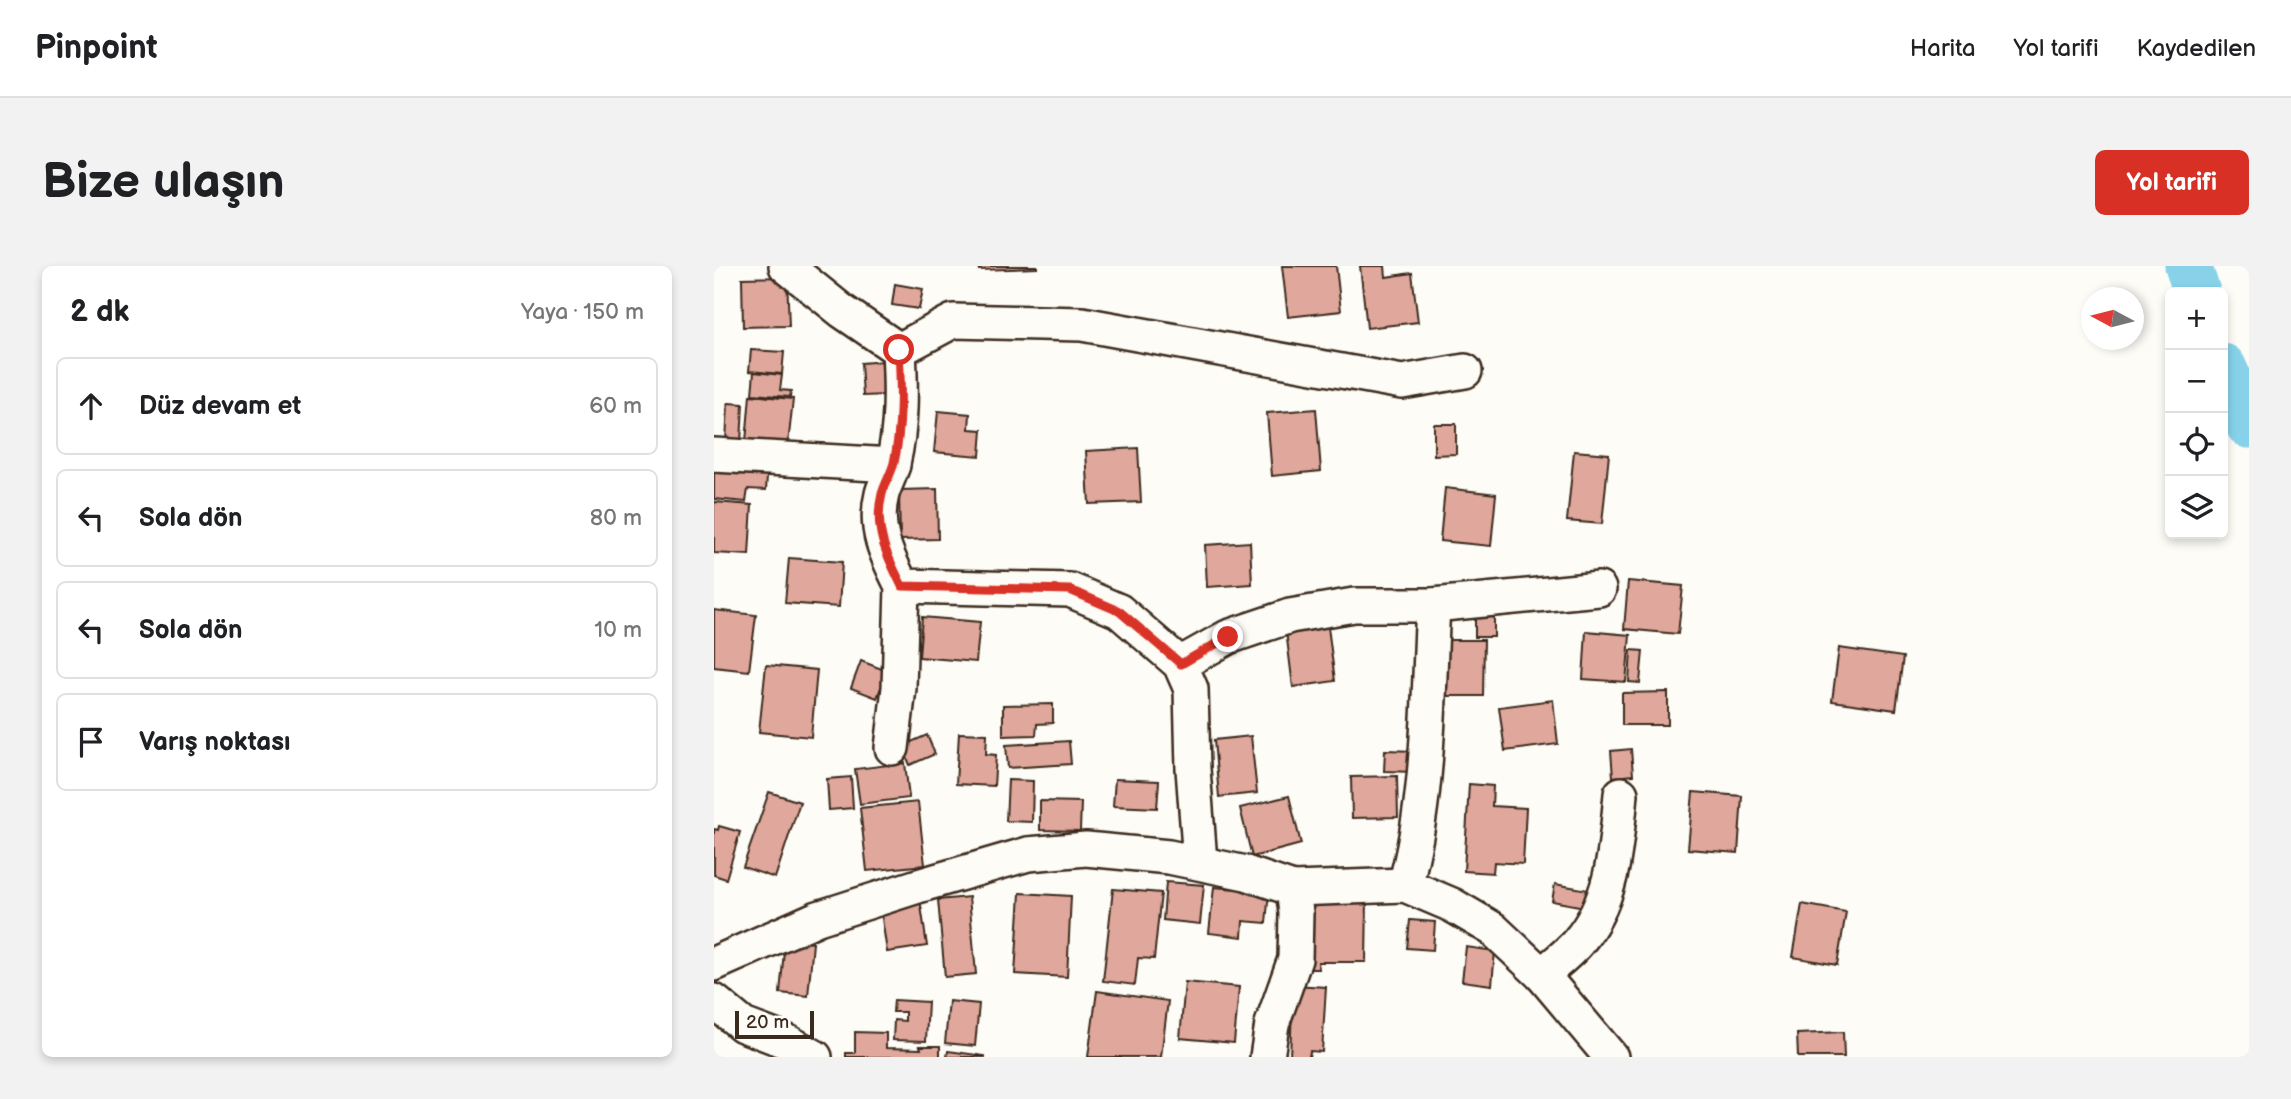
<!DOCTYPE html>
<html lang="tr">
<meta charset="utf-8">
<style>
body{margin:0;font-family:"Balsamiq Sans",sans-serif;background:#f2f2f2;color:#202124}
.controls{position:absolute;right:21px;top:21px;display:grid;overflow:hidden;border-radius:10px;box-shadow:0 4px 10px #0003}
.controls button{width:63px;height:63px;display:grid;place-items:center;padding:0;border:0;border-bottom:2px solid #e0e0e0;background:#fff;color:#202124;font:35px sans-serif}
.compass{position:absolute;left:1367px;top:21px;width:63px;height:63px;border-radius:50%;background:#fff;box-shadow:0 4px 10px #0003;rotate:277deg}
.scale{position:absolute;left:21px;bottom:18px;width:79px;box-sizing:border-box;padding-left:7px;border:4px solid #3b2a1e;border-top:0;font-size:19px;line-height:24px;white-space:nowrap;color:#3b2a1e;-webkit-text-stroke:5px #fdfcf7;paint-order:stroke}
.stop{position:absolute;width:21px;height:21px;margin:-16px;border:5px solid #d93025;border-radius:50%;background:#fff}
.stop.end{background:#d93025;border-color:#fff;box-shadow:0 2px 7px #0008}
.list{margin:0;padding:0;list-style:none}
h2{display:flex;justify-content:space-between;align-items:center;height:91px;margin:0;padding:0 28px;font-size:30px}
h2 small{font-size:23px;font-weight:400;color:#757577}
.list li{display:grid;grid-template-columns:46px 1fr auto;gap:21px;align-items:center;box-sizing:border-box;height:98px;margin:0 14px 14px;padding:0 14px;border:2px solid #e0e0e0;border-radius:10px}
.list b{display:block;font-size:26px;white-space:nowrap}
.list em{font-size:23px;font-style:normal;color:#757577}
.icon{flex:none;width:38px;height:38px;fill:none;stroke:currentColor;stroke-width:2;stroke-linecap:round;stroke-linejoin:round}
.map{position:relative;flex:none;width:1535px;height:791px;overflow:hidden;border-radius:10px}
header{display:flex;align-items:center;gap:42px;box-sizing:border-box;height:98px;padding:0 35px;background:#fff;border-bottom:2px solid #e0e0e0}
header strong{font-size:33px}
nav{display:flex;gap:38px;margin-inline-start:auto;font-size:24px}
.intro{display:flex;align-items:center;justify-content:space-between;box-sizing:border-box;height:168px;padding:0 42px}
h1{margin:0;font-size:49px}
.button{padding:18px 32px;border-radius:10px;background:#d93025;color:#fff;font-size:24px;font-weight:700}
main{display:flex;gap:42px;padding:0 42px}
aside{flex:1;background:#fff;border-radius:10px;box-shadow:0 4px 10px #0003}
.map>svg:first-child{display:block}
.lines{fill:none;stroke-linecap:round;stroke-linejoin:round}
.river{stroke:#87d2e8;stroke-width:47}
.building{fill:#e0a79c;stroke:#3b2a1e;stroke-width:2}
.minor-casing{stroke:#3b2a1e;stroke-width:38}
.minor{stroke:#fdfcf7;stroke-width:33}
.route{stroke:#d93025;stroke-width:9}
</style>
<header>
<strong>Pinpoint</strong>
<nav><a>Harita</a><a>Yol tarifi</a><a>Kaydedilen</a></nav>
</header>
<div class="intro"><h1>Bize ulaşın</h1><a class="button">Yol tarifi</a></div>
<main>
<aside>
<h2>2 dk<small>Yaya · 150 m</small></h2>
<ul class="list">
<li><svg class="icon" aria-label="ahead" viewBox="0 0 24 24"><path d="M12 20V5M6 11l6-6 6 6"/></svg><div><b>Düz devam et</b></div><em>60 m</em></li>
<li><svg class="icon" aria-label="left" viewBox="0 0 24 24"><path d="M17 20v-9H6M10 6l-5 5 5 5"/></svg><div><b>Sola dön</b></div><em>80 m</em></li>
<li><svg class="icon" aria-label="left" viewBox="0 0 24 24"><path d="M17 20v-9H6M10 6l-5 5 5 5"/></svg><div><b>Sola dön</b></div><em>10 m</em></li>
<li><svg class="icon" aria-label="arrive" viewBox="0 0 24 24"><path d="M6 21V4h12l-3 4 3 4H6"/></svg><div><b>Varış noktası</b></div></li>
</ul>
</aside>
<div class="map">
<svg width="1535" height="791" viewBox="0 0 1535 791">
<rect width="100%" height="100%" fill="#fdfcf7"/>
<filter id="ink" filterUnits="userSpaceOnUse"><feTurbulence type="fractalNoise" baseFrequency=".0143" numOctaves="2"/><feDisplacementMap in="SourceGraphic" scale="14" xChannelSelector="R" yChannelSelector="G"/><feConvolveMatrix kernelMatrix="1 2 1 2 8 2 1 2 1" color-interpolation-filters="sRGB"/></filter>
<g filter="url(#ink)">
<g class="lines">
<!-- river -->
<g class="river">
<path d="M 1474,0 L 1483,26"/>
<path d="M 1509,101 L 1535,159"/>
</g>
</g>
<!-- building -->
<g class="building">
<path d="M 265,0 L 323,0 L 323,2 L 265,4 Z"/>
<path d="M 568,0 L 622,0 L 627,45 L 574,51 Z"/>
<path d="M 646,0 L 671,0 L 672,11 L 698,7 L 704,56 L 653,62 Z"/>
<path d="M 73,11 L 75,60 L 29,61 L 28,12 Z"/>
<path d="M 181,18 L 209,23 L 205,43 L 178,39 Z"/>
<path d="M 37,84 L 70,86 L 68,108 L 35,105 Z"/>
<path d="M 171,95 L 173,129 L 149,130 L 147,97 Z"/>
<path d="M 40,106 L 68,109 L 66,124 L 77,125 L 76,131 L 38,128 Z"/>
<path d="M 36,129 L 79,133 L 74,179 L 32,176 Z"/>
<path d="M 14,137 L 29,138 L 27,177 L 12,176 Z"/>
<path d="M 602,143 L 607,205 L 558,210 L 553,147 Z"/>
<path d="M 224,145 L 256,148 L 255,163 L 268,164 L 266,190 L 220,186 Z"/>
<path d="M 720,158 L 742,158 L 742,188 L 720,189 Z"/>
<path d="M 424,182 L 427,236 L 375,238 L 372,185 Z"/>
<path d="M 860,185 L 895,188 L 888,258 L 853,255 Z"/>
<path d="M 54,197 L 52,224 L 34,223 L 32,236 L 0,233 L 0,204 Z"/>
<path d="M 731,222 L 782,228 L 777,280 L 726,275 Z"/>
<path d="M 223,223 L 224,273 L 186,274 L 185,224 Z"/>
<path d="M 0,236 L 38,239 L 35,289 L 0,287 Z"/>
<path d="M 536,276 L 538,318 L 493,321 L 491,279 Z"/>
<path d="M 75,292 L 128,296 L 125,341 L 71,337 Z"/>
<path d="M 914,315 L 969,320 L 964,368 L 910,363 Z"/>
<rect x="761" y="343" width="19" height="28"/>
<path d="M 0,344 L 42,349 L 35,405 L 0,401 Z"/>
<path d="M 208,351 L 266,356 L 262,396 L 205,391 Z"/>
<path d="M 613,353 L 621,415 L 579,421 L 571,357 Z"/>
<path d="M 872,365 L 916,369 L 912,416 L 869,413 Z"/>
<path d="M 725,374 L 770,374 L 769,430 L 725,430 Z"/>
<path d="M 1125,382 L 1189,391 L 1182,444 L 1118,435 Z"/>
<path d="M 917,384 L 929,385 L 926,417 L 915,416 Z"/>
<path d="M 147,395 L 173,405 L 163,432 L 137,422 Z"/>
<path d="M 52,399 L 103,404 L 97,471 L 45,466 Z"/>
<path d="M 954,426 L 954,459 L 908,459 L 908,427 Z"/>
<path d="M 839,434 L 844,478 L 791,485 L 785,441 Z"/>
<path d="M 339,438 L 339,457 L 323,458 L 322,469 L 289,470 L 289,439 Z"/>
<path d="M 245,467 L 273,468 L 272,488 L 282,489 L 280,520 L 242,518 Z"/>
<path d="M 213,469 L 221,488 L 196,499 L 188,480 Z"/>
<path d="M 537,470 L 543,527 L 505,531 L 500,474 Z"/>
<path d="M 355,475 L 357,498 L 294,502 L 292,479 Z"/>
<path d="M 917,483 L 919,509 L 899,511 L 897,485 Z"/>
<path d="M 671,484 L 701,485 L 700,506 L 670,505 Z"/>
<path d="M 191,497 L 195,532 L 146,538 L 141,503 Z"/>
<path d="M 683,510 L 684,551 L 638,552 L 637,511 Z"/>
<path d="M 137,511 L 139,542 L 115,544 L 113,513 Z"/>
<path d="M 401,513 L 445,515 L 443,542 L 399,540 Z"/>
<path d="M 294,514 L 319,515 L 318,556 L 292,555 Z"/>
<path d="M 755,518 L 779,520 L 778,540 L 812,542 L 809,598 L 780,596 L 779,607 L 750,605 Z"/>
<path d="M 55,526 L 86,536 L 61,612 L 29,601 Z"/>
<path d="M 979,526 L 1028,530 L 1024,587 L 974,583 Z"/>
<path d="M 575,530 L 587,578 L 538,591 L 526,542 Z"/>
<path d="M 326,535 L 367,536 L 366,565 L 326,564 Z"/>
<path d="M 204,536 L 211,599 L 153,605 L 146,542 Z"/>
<path d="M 5,560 L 26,566 L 12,613 L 0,609 L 0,563 L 4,564 Z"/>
<path d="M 452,616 L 490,619 L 486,658 L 449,654 Z"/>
<path d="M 841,618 L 874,624 L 871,641 L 838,635 Z"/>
<path d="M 500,621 L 555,626 L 552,657 L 529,655 L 528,671 L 495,667 Z"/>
<path d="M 399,623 L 447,627 L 440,693 L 424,692 L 421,719 L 389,715 Z"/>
<path d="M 306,627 L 357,630 L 353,711 L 301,708 Z"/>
<path d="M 255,631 L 262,708 L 231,711 L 224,634 Z"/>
<path d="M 592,632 L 653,632 L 652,696 L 604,696 L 605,703 L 592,703 Z"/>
<path d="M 206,633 L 213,680 L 173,686 L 166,639 Z"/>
<path d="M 1088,638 L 1132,646 L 1123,699 L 1079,691 Z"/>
<path d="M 696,654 L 721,656 L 719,684 L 693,682 Z"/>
<path d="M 71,674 L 99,677 L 94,730 L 66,727 Z"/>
<path d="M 752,681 L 781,685 L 778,719 L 748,715 Z"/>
<path d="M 471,716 L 525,721 L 520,777 L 466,772 Z"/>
<path d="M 579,719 L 612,721 L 608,786 L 596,785 L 595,791 L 576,791 Z"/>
<path d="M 383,725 L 454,735 L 447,791 L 374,791 Z"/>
<path d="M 180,734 L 214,736 L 212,775 L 179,774 L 180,754 L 191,755 L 191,746 L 179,746 Z"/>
<path d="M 235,735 L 265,738 L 261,780 L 231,777 Z"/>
<path d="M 141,766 L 172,767 L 172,782 L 207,783 L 206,780 L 226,780 L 226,791 L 132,791 L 132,787 L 141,787 Z"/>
<path d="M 1129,766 L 1130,791 L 1084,791 L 1083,768 Z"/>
<path d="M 234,785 L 271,790 L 271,791 L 233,791 Z"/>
</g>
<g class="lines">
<defs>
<g id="minor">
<path d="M 72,0 L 128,45 L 185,84 C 187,122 188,160 179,197 C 177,208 171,217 168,228 C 159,263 173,290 188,320 L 356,324 L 405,345 L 466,398 L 477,423 L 479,503 L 486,596"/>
<path d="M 185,84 L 239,55 L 368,58 L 688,116 L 751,105"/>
<path d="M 0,189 L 179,199"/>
<path d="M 466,398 L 514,371 L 576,350 L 640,339 L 719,339 L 885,323"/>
<path d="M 178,482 L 185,422 L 188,320"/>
<path d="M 691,619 C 716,530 714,431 719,339"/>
<path d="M 0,698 L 104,652 L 204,620 L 314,588 L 372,583 L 455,591 L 532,607 L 579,623 L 691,619 L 738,639 L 779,663 L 828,709 L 897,791"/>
<path d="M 828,709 C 840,698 854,688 864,676 C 900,634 902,580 907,528"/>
<path d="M 0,735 L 29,759 L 74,776 L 101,791"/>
<path d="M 553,791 L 558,758 L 581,693 L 582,647 L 579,623"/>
</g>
</defs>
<!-- minor casing -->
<use href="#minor" class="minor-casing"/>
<!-- minor -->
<use href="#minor" class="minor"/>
</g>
</g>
<g class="lines" filter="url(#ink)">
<!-- route -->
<path class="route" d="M 185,84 C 187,122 188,160 180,197 C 177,208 171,217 168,228 C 159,263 173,290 188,320 L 356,324 L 405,345 L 467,398 L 514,371"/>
</g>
</svg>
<div class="controls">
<button>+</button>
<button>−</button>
<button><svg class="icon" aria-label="locate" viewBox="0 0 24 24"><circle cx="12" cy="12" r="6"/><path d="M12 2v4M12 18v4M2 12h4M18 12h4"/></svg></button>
<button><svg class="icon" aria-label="layers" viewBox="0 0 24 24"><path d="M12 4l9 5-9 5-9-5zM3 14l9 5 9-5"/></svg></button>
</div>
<svg class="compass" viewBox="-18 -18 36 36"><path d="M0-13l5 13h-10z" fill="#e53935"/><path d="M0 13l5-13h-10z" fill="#757577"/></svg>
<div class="scale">20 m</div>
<div class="stop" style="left:185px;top:84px"></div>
<div class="stop end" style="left:514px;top:371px"></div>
</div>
</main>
